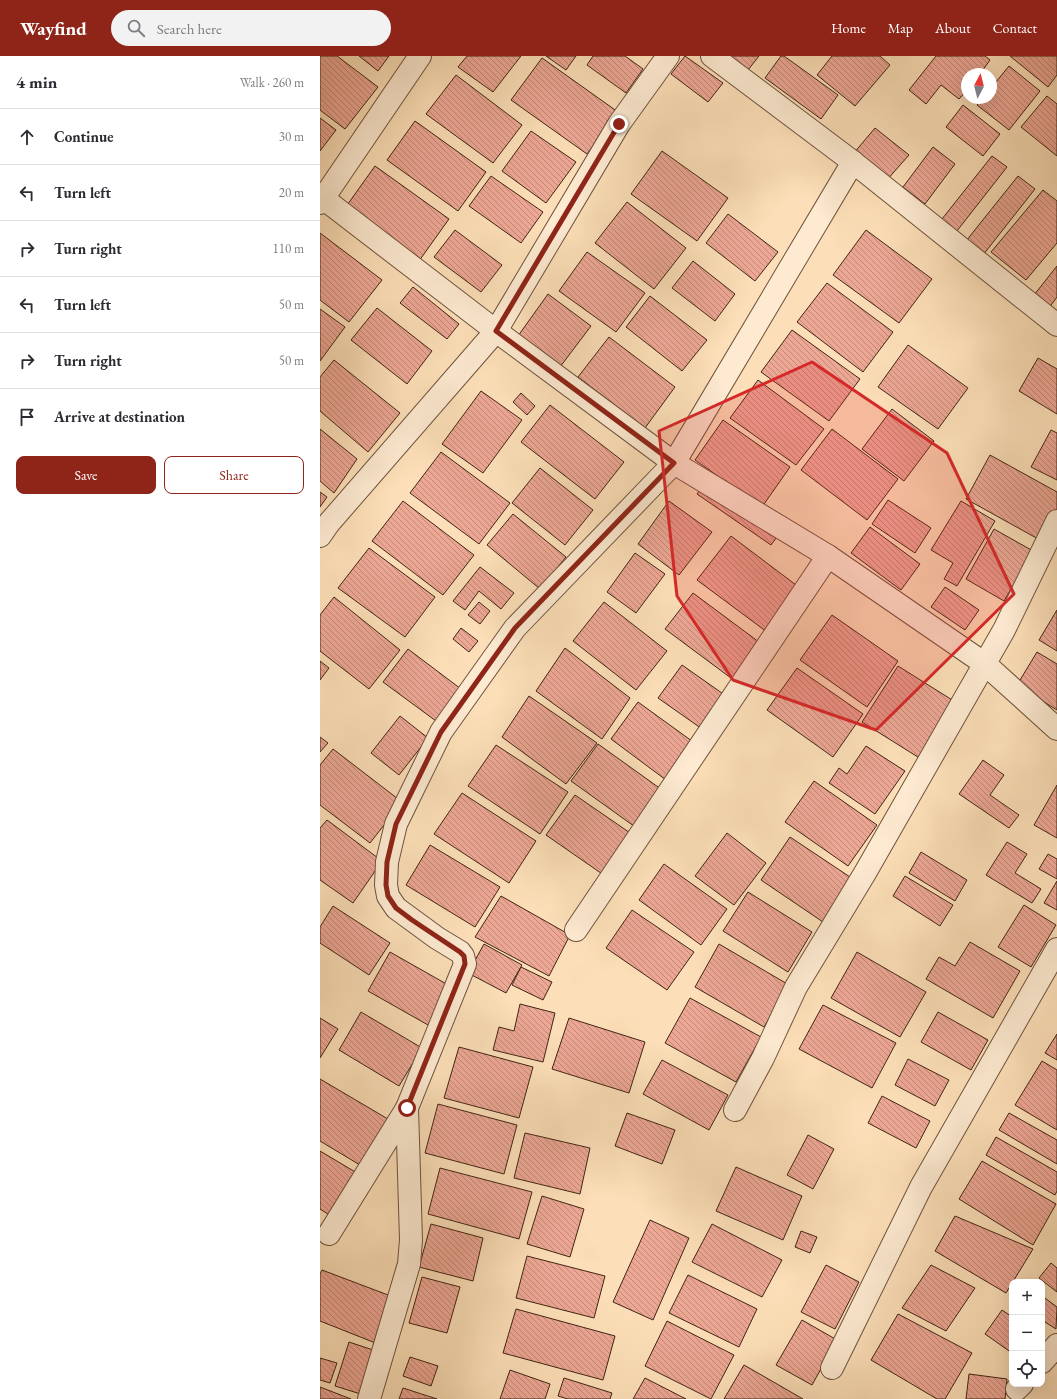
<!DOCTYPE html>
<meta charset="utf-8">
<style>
body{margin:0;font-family:"EB Garamond",serif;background:#f2f2f3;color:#2b2b33}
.controls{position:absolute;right:12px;bottom:12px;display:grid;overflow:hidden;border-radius:8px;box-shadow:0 4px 16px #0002}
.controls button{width:36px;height:36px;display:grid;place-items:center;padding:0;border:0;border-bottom:1px solid #e1e1e2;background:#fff;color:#2b2b33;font:20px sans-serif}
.compass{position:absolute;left:641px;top:12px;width:36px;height:36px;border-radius:50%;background:#fff;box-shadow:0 4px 16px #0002;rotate:7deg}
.stop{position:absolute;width:12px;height:12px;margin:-9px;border:3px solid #8f2418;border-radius:50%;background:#fff}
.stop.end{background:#8f2418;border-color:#fff;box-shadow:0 1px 4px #0008}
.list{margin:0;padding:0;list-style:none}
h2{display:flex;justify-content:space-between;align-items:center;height:52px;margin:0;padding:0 16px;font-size:17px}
h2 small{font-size:13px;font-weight:400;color:#7c7c81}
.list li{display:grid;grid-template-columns:26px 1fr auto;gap:12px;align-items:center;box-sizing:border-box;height:56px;padding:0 16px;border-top:1px solid #e1e1e2}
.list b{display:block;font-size:15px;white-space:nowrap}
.list em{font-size:13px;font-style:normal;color:#7c7c81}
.actions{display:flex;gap:8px;padding:12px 16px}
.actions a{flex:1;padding:9px 0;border:1px solid #8f2418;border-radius:8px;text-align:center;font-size:14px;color:#8f2418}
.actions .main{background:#8f2418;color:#fff}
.icon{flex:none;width:22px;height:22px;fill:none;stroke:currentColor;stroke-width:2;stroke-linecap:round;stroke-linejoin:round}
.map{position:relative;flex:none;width:737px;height:1343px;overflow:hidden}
header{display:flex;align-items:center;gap:24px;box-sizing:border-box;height:56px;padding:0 20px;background:#8f2418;color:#fff}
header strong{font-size:19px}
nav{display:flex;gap:22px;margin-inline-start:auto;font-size:14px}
.search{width:280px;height:36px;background:#f2f2f3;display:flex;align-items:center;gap:10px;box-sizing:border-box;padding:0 14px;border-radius:22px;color:#7c7c81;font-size:15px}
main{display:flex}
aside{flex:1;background:#fff}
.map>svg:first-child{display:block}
.building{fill:url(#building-back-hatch);stroke:#412414}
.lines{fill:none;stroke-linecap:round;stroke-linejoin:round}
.minor-casing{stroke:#70533d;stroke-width:24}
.minor{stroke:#fdead1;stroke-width:22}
.route{stroke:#8f2418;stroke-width:5}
.marked{fill:#d62828;fill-opacity:0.2;stroke:#d62828;stroke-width:3;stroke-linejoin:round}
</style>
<header>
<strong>Wayfind</strong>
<div class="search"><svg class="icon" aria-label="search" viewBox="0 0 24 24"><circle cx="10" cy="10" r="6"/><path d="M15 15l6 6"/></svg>Search here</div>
<nav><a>Home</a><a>Map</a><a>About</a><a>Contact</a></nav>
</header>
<main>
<aside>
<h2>4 min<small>Walk · 260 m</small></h2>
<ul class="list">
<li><svg class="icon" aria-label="ahead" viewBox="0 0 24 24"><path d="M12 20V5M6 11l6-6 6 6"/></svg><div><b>Continue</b></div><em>30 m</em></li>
<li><svg class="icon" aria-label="left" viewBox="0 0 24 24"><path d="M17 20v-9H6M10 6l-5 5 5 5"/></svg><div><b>Turn left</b></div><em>20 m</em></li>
<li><svg class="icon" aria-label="right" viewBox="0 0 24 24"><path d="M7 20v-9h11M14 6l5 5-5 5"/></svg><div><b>Turn right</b></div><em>110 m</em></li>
<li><svg class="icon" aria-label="left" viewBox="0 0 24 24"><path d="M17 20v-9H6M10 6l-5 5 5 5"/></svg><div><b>Turn left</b></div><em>50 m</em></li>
<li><svg class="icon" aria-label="right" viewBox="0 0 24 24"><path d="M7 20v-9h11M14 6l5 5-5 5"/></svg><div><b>Turn right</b></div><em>50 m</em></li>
<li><svg class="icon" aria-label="arrive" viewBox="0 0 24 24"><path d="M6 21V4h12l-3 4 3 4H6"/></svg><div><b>Arrive at destination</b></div></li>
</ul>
<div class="actions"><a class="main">Save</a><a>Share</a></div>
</aside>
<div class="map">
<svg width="737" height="1343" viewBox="0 0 737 1343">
<defs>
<pattern id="building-back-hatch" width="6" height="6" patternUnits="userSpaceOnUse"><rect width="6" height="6" fill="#eda795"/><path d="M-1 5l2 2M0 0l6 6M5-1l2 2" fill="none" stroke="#c28878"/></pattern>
</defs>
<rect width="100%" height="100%" fill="#fcdfb8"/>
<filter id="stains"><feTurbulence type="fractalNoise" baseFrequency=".005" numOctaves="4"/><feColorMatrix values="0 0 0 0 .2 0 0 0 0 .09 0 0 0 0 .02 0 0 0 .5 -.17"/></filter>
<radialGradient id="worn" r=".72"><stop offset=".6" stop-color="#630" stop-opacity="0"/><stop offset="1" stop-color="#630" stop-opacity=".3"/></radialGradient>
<!-- building -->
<g class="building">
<path d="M 0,0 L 17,0 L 58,31 L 25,73 L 0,54 Z"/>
<path d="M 39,0 L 69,0 L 58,15 Z"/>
<path d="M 147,0 L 201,0 L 173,36 L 138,11 Z"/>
<path d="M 226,0 L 256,0 L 246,14 Z"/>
<path d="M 273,0 L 305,0 L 323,13 L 306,37 L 267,9 Z"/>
<path d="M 365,0 L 403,27 L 388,46 L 351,18 Z"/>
<path d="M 410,0 L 439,0 L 428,14 Z"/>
<path d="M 461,0 L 464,0 L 518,39 L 501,63 L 445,22 Z"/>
<path d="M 512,0 L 560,0 L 570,9 L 535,50 L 497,19 Z"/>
<path d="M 616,0 L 665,0 L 670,4 L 660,18 L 647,18 L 647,34 L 639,43 L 621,29 L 606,48 L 589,34 Z"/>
<path d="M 690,0 L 737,0 L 737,19 L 728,31 Z"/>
<path d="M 222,2 L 298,56 L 267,98 L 191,44 Z"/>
<path d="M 689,10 L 720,35 L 689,74 L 657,49 L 663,42 L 671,42 L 671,32 Z"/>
<path d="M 136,19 L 202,69 L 173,107 L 106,58 Z"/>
<path d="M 727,40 L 737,48 L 737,100 L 701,71 Z"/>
<path d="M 643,49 L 680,78 L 663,100 L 626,71 Z"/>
<path d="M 0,62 L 16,74 L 0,95 Z"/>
<path d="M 95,65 L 166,116 L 138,155 L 67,104 Z"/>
<path d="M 555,72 L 589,99 L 566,125 L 533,98 Z"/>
<path d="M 211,75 L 256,106 L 226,147 L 182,115 Z"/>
<path d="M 613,91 L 635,108 L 605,148 L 583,131 Z"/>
<path d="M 342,95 L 408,142 L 377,185 L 311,138 Z"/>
<path d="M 672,100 L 687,111 L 633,180 L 618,168 Z"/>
<path d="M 55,110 L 129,163 L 99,205 L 25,152 Z"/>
<path d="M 171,120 L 223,156 L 201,187 L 149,150 Z"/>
<path d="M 698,120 L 715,133 L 663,199 L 646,185 Z"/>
<path d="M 723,134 L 737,145 L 737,187 L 706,224 L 671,196 Z"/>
<path d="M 307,146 L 366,192 L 334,233 L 275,187 Z"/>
<path d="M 408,158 L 458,196 L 435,225 L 386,187 Z"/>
<path d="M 135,174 L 182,209 L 161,236 L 114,201 Z"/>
<path d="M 546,174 L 612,223 L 579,267 L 513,219 Z"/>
<path d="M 0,177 L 62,224 L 29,266 L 0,244 Z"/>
<path d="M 267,196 L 325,237 L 296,276 L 239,235 Z"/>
<path d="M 373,205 L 415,238 L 395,265 L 352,232 Z"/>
<path d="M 737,210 L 737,241 L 726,256 L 710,244 Z"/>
<path d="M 507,227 L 573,276 L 543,316 L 477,266 Z"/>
<path d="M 93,231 L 139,268 L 127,283 L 80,247 Z"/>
<path d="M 228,238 L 271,270 L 240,311 L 198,280 Z"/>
<path d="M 330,240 L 387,284 L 362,315 L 306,271 Z"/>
<path d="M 57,252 L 112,295 L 87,328 L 31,284 Z"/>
<path d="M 0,253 L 25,271 L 0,305 Z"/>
<path d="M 472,274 L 540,323 L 509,365 L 441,316 Z"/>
<path d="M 289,281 L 355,331 L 325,372 L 258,321 Z"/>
<path d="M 588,289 L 648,332 L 618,373 L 558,331 Z"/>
<path d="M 718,302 L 737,313 L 737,358 L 699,335 Z"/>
<path d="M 14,304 L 80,357 L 48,396 L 0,355 L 0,321 Z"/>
<path d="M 438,324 L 504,373 L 476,409 L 410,362 Z"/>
<path d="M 161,335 L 202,364 L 163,417 L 122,388 Z"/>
<path d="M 201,337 L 215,350 L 207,359 L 193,346 Z"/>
<path d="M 230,349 L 304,406 L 275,443 L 201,386 Z"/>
<path d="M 572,353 L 614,385 L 584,425 L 542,393 Z"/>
<path d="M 403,364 L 470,411 L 442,451 L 375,404 Z"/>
<path d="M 0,373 L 37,403 L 14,437 L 0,425 Z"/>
<path d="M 512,373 L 578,423 L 547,464 L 481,414 Z"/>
<path d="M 731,374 L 737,377 L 737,424 L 711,411 Z"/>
<path d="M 121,396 L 190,447 L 159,488 L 90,437 Z"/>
<path d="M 670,399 L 737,436 L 737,453 L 720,484 L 646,443 Z"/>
<path d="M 220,412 L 273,454 L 245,489 L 192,447 Z"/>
<path d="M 385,427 L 459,478 L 451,489 L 377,438 Z"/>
<path d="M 0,436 L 7,441 L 0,451 Z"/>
<path d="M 568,444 L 611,472 L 595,497 L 552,468 Z"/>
<path d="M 83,445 L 154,499 L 123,539 L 52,485 Z"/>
<path d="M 349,445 L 392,476 L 359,519 L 318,488 Z"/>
<path d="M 641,445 L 675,465 L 637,530 L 624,523 L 633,507 L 611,494 Z"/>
<path d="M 193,458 L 246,501 L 220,533 L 167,489 Z"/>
<path d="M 550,471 L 600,508 L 581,534 L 531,497 Z"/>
<path d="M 674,473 L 713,495 L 684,545 L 646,523 Z"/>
<path d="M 411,480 L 480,532 L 447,576 L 377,524 Z"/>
<path d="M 49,492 L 115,541 L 85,581 L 18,532 Z"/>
<path d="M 315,497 L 345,518 L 316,557 L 287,536 Z"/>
<path d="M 160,511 L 194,537 L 181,553 L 159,535 L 145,554 L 133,545 Z"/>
<path d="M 625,531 L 659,554 L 645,574 L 611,551 Z"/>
<path d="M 373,537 L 443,589 L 415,625 L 345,573 Z"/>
<path d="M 14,541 L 80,594 L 49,633 L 0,595 L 0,559 Z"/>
<path d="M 159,546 L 170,555 L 160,568 L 148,559 Z"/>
<path d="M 284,546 L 347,595 L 316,634 L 253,585 Z"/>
<path d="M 737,554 L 737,595 L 719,584 Z"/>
<path d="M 512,559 L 578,605 L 547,651 L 480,604 Z"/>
<path d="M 141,572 L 158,585 L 149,596 L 133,583 Z"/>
<path d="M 245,592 L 310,642 L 282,683 L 216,635 Z"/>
<path d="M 88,593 L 141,633 L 116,665 L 63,626 Z"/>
<path d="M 717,596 L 737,608 L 737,654 L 697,629 Z"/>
<path d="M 0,605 L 9,612 L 0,624 Z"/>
<path d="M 362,609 L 409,642 L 385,675 L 338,642 Z"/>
<path d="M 578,610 L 637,647 L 601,703 L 542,666 Z"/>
<path d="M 477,612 L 543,658 L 513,701 L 447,654 Z"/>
<path d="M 209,640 L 277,687 L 246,728 L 182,681 Z"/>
<path d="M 318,646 L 376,688 L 346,724 L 291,683 Z"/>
<path d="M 80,660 L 108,682 L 79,719 L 51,697 Z"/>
<path d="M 0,681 L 8,687 L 0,696 Z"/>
<path d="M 278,688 L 345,736 L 318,773 L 251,725 Z"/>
<path d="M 176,689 L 248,736 L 220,778 L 148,730 Z"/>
<path d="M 546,690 L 585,715 L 555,758 L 509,727 L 519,712 L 527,718 Z"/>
<path d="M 13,693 L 82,746 L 50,787 L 0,749 L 0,709 Z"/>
<path d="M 663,704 L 684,719 L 670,739 L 699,759 L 689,772 L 639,738 Z"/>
<path d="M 494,725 L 557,769 L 528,810 L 465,766 Z"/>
<path d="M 737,729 L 737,782 L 714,769 Z"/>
<path d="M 142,737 L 216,785 L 189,827 L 114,778 Z"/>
<path d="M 255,739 L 316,781 L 288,822 L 226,779 Z"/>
<path d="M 7,764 L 62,805 L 33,847 L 0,824 L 0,772 Z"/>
<path d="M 407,777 L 446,807 L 414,849 L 375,820 Z"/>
<path d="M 470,781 L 533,823 L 503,866 L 441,824 Z"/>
<path d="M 687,786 L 707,798 L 695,817 L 721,833 L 712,847 L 666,819 Z"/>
<path d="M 110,789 L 180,831 L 155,871 L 86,829 Z"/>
<path d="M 601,796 L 647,824 L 635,845 L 589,817 Z"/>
<path d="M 728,798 L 737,803 L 737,823 L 719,813 Z"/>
<path d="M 344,808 L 407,853 L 381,889 L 319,844 Z"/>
<path d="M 585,820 L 633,849 L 620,870 L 573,840 Z"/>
<path d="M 737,825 L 737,854 L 724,847 Z"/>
<path d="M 428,836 L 492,876 L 468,916 L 403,875 Z"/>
<path d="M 181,840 L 250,879 L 229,920 L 155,881 Z"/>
<path d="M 704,849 L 736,869 L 711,911 L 678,891 Z"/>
<path d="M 13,850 L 70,887 L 49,919 L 0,887 L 0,871 Z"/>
<path d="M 312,854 L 374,896 L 347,934 L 286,892 Z"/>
<path d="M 650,886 L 700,915 L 673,962 L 606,923 L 619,901 L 635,910 Z"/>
<path d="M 164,888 L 202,909 L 186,937 L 148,917 Z"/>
<path d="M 399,888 L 469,929 L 444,971 L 375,931 Z"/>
<path d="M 70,896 L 130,930 L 108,969 L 48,935 Z"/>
<path d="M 537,896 L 606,936 L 580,981 L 511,942 Z"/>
<path d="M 201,911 L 232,926 L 223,944 L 192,929 Z"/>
<path d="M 370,942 L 441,981 L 416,1026 L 345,987 Z"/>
<path d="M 200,948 L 235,957 L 223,1006 L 173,994 L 179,971 L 194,975 Z"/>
<path d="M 503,949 L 576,987 L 552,1032 L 479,993 Z"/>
<path d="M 41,956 L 102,992 L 79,1030 L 19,994 Z"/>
<path d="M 618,956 L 668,984 L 651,1014 L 601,986 Z"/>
<path d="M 0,962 L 18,973 L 0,1002 Z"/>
<path d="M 249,962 L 325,986 L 309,1037 L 232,1013 Z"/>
<path d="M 737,978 L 737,1004 L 725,997 Z"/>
<path d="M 139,991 L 213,1011 L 199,1062 L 124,1042 Z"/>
<path d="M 588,1003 L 629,1024 L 615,1050 L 575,1029 Z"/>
<path d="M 342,1004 L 408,1039 L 389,1074 L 323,1038 Z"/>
<path d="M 722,1005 L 737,1014 L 737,1074 L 695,1049 Z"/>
<path d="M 0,1023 L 73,1066 L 45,1112 L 0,1085 Z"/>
<path d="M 562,1040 L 610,1065 L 596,1092 L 548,1067 Z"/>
<path d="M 118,1048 L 197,1069 L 184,1118 L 105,1097 Z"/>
<path d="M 307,1057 L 355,1074 L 342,1108 L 295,1090 Z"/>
<path d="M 689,1057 L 737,1084 L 737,1108 L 679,1074 Z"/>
<path d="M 205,1077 L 270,1092 L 260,1138 L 194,1122 Z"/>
<path d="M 488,1079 L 514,1093 L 493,1133 L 467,1119 Z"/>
<path d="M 676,1081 L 737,1116 L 737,1135 L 735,1139 L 666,1099 Z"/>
<path d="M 0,1095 L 42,1120 L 16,1163 L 0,1153 Z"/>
<path d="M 662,1105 L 736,1148 L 713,1189 L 639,1143 Z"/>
<path d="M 416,1111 L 482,1140 L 463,1184 L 396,1155 Z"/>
<path d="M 120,1112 L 212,1136 L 199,1183 L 108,1158 Z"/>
<path d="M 222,1140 L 264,1153 L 250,1201 L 207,1188 Z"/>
<path d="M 635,1160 L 713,1193 L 686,1237 L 615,1195 Z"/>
<path d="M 330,1164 L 369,1182 L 333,1264 L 293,1246 Z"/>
<path d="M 111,1168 L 163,1182 L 153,1225 L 99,1211 Z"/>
<path d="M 392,1168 L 462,1204 L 442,1241 L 372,1206 Z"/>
<path d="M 481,1175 L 497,1181 L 490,1197 L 475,1191 Z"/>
<path d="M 207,1200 L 285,1220 L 274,1262 L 196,1242 Z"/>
<path d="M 731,1207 L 737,1212 L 737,1236 L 719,1222 Z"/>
<path d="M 506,1209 L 539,1226 L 515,1273 L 481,1256 Z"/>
<path d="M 611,1209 L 655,1232 L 626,1275 L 582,1252 Z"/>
<path d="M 2,1214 L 76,1242 L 58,1288 L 0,1265 L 0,1218 Z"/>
<path d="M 368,1219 L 437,1253 L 419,1291 L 349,1257 Z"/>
<path d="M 102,1221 L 140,1231 L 127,1277 L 89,1267 Z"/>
<path d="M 722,1240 L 737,1251 L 736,1273 L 722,1264 Z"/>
<path d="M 196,1253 L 295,1280 L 283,1324 L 183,1297 Z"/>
<path d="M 682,1254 L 692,1261 L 692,1297 L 665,1278 Z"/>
<path d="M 578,1258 L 652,1297 L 625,1343 L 617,1343 L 551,1304 Z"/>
<path d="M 482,1264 L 517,1284 L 492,1329 L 456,1309 Z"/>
<path d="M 347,1265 L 414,1299 L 391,1343 L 325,1310 Z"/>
<path d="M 29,1286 L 62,1297 L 47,1340 L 15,1330 Z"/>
<path d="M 90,1301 L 118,1310 L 111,1330 L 83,1320 Z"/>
<path d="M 0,1302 L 17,1307 L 10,1327 L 0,1324 Z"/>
<path d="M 424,1309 L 483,1343 L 404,1343 Z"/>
<path d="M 190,1314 L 230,1328 L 225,1343 L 180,1343 Z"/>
<path d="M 649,1318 L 687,1323 L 685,1343 L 646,1343 Z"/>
<path d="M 244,1322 L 292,1337 L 290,1343 L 248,1343 L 238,1340 Z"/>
<path d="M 325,1322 L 366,1343 L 313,1343 Z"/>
<path d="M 0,1331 L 31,1343 L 0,1343 Z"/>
<path d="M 83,1332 L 117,1343 L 79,1343 Z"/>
</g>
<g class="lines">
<defs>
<g id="minor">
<path d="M 392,0 L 533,106 L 737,269"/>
<path d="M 0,140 L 176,275 L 354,407 L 508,500 L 665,608 L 737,673"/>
<path d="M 0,147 L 100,0"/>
<path d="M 0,480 L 9,467 L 176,275 L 299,68 L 348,0"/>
<path d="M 256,874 L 508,500"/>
<path d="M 415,1054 L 443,1002 L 476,931 L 545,817 L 684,574 L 737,465"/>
<path d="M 9,1178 L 87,1052 L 145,908 L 143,900 L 140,896 L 117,882 L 76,852 L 68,840 L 66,829 L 67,806 L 76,768 L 121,676 L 195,572 L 354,407 L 533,106"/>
<path d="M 722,1306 L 737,1289"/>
<path d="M 512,1312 L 601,1131 L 737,893"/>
<path d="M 697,1333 L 702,1328"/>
<path d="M 49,1343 L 89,1208 L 91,1184 L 87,1052"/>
</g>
</defs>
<!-- minor casing -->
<use href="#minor" class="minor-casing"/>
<!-- minor -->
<use href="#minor" class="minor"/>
</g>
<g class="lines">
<!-- route -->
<path class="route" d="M 87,1052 L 145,908 L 144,900 L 140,896 L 92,864 L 76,852 L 68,840 L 66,829 L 67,806 L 76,768 L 121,676 L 195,572 L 354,407 L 176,275 L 299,68"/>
</g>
<!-- marked area -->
<path class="marked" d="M 492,306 L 627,397 L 694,538 L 556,674 L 413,624 L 357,540 L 339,375 Z"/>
<rect width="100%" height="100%" filter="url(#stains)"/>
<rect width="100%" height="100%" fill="url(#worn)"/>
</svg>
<div class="controls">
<button>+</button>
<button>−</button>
<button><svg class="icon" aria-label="locate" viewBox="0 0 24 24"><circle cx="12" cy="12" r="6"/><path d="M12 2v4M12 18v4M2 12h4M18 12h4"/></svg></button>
</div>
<svg class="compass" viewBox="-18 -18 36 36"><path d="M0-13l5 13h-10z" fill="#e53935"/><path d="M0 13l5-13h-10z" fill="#7c7c81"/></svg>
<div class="stop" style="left:87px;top:1052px"></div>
<div class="stop end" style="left:299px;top:68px"></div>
</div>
</main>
